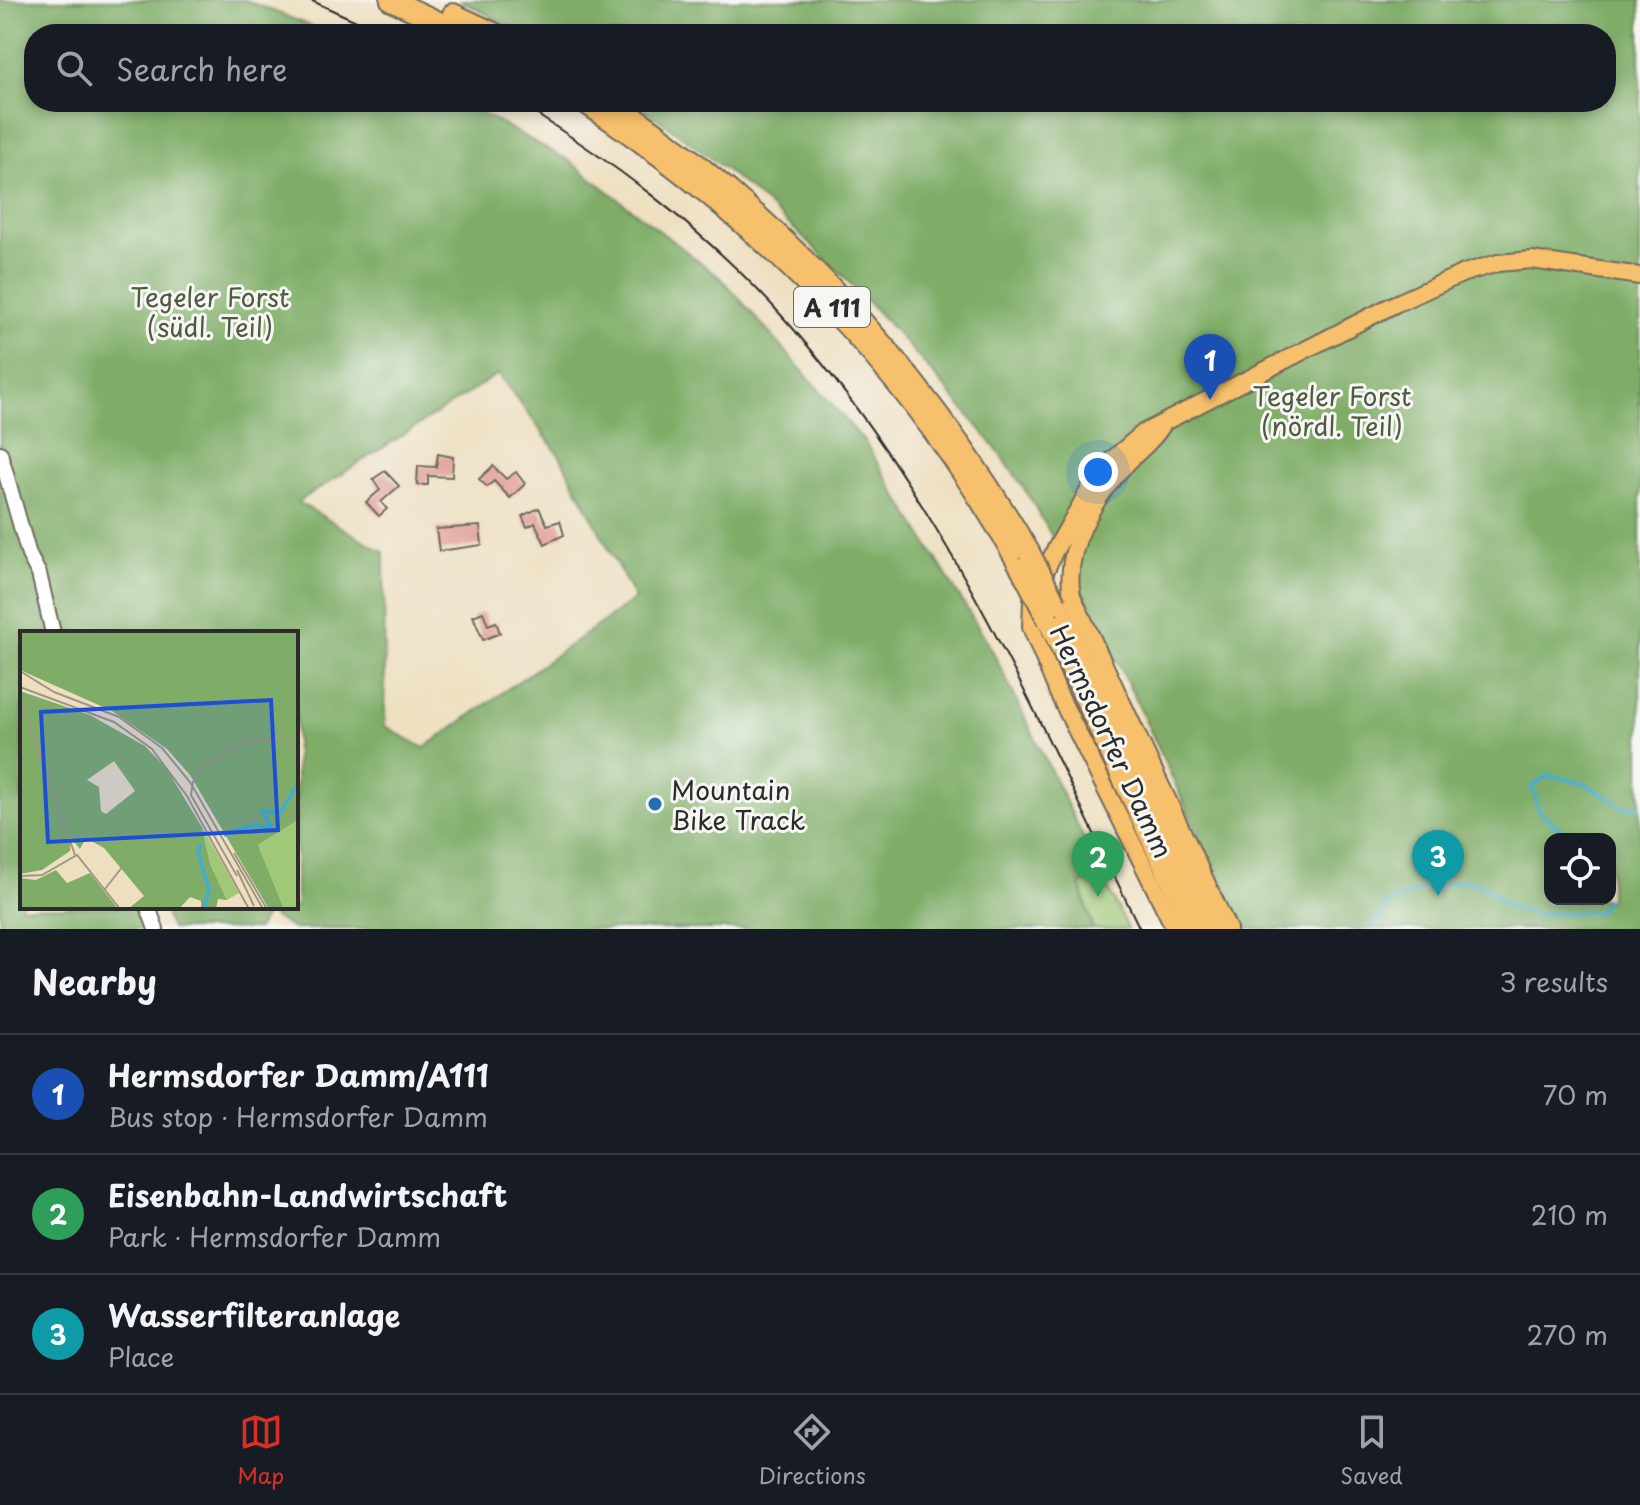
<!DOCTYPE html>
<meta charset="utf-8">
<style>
body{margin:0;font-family:"Playpen Sans",sans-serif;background:#20242c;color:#f1f3f6}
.controls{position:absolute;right:24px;bottom:24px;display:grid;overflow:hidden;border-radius:16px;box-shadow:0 4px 12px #0003}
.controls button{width:72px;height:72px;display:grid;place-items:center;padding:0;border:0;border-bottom:2px solid #363941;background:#171b24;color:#f1f3f6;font:40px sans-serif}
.you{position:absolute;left:1098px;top:472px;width:28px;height:28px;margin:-20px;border:6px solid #fff;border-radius:50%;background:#1a73e8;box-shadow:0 0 0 12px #1a73e833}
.badge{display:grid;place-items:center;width:52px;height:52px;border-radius:50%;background:#d93025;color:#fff;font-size:26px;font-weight:700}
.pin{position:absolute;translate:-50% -66px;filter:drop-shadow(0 2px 4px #0008)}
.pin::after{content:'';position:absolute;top:42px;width:28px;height:24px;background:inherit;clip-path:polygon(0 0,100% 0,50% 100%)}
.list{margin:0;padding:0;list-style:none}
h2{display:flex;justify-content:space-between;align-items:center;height:104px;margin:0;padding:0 32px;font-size:34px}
h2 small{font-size:26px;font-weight:400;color:#9ea1a6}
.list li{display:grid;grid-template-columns:52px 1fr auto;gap:24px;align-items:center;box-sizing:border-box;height:120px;padding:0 32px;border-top:2px solid #363941}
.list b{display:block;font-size:30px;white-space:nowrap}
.list p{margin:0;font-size:26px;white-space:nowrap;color:#9ea1a6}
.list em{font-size:26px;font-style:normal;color:#9ea1a6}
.icon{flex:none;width:44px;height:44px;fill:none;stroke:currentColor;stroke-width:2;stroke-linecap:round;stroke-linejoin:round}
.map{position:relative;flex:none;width:1640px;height:929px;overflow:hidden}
.search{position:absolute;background:#171b24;box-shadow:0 4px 12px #0003;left:24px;right:24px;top:24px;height:88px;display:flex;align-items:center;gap:20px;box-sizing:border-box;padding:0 28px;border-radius:32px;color:#9ea1a6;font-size:30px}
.sheet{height:464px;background:#171b24}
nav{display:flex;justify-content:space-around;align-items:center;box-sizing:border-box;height:112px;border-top:2px solid #363941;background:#171b24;font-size:22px;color:#9ea1a6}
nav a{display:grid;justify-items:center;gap:4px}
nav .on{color:#d93025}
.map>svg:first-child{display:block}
.green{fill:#9fc976;stroke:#657a50;stroke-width:2}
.forest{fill:#7fad67;stroke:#556c49;stroke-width:2;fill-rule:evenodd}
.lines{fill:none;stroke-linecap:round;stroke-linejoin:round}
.stream{stroke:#45adc5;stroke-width:4}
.building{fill:#e19c94}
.minor-casing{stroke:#6f6a5f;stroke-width:18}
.major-casing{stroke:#6f6a5f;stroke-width:20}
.highway-casing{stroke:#6f6a5f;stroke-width:24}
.minor{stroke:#fff;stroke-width:14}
.major{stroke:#f7c06c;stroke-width:16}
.highway{stroke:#f7c06c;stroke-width:20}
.tram{stroke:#2b2b2b;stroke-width:2}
.highway-bridge-casing{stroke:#6f6a5f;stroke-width:24;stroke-linecap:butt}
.highway-bridge{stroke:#f7c06c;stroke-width:20}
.poi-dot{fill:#1f6fb2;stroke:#f6f6f2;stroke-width:3}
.labels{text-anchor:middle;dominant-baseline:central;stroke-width:6;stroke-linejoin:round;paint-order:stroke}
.shield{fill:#f6f6f2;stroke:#686867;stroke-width:2}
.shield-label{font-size:24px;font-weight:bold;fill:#2b2b2b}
.park-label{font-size:26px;fill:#4e5a42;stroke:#f6f6f2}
.street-label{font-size:26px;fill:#2b2b2b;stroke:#f6f6f2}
.poi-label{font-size:26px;fill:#2b2b2b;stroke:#f6f6f2;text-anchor:start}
.inset-river{fill:none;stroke:#45adc5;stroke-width:4}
.inset-road{fill:none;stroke:#a09784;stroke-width:2}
.view{fill:#1d4ed8;fill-opacity:0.15;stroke:#1d4ed8;stroke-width:4}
.inset-edge{fill:none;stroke:#2b2b2b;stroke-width:4}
</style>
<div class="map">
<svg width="1640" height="929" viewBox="0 0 1640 929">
<rect width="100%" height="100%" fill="#f6f6f2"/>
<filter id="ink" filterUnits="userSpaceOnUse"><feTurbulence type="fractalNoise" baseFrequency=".0125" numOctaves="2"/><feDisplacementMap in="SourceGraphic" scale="16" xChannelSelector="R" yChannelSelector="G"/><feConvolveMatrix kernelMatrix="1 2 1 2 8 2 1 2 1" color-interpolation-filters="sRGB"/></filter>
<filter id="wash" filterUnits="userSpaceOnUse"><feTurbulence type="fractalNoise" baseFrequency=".006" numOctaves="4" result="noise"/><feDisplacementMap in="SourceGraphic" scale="32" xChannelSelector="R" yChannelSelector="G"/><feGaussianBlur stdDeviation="1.8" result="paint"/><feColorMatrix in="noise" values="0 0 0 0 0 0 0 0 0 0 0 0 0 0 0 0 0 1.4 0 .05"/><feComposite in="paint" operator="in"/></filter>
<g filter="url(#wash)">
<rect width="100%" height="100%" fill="#eedfc0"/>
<!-- green -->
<path class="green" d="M 1102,876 L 1128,929 L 1093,929 L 1080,883 Z"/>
<!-- forest -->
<g class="forest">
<path d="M 0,0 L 245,0 L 331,34 L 34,34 L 34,102 L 461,102 L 568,160 L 723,280 L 864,441 L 992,650 L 1102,876 L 1080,884 L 1093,929 L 293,929 L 267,913 L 257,929 L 171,929 L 163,908 L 139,917 L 143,929 L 0,929 ZM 498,374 L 560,456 L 635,599 L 424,748 L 385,726 L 384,552 L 298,502 ZM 22,633 L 296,633 L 296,907 L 22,907 Z"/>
<path d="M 460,0 L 1640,0 L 1640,929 L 1241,929 C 1176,786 1113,641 1034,505 C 1007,458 971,418 935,376 C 846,273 747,176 632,102 L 1606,102 L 1606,34 L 524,34 ZM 1550,839 L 1610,839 L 1610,899 L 1550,899 Z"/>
</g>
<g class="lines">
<!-- stream -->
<g class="stream">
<path d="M 1572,839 L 1539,811 L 1532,786 L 1549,775 L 1586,784 L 1625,808 L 1640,806"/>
<path d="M 1371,929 L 1388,903 L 1428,887 L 1461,881 L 1481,885 L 1507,906 L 1536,914 L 1598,912 L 1607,899"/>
</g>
</g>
<g id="blocks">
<!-- building -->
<g class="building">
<path d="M 438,454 L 453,457 L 452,477 L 428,476 L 428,485 L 417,485 L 418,466 L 436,467 Z"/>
<path d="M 493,466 L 506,479 L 516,472 L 525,484 L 510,498 L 494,481 L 487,487 L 479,479 Z"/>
<path d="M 385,471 L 399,486 L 381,502 L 387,509 L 379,516 L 366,502 L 380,490 L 373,479 Z"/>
<path d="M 539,508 L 547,525 L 560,521 L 564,535 L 545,544 L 535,523 L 527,527 L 522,516 Z"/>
<path d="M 480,526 L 482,545 L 439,551 L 436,529 Z"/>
<path d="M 483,612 L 488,625 L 496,622 L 500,633 L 483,640 L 473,616 Z"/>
</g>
</g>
</g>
<g filter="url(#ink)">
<use href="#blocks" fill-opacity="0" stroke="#6f6a5f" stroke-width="2"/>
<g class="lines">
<defs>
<g id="minor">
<path d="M 0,453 L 29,555 L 39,574 L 53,633"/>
<path d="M 148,907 L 156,929"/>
</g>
<g id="major">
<path d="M 1161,427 C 1152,442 1138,451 1127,463 C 1095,496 1063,549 1072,596 L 1228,929"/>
<path d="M 1175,929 L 1059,695 L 1031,627 L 1032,601 L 1054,552 L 1101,469 L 1143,433 L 1395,304 L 1464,273 L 1498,263 L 1532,260 L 1640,276"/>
</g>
<g id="highway">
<path d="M 391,0 L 465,34"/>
<path d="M 453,14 L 496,34"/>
<path d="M 584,102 C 768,225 913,374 1021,568"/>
<path d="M 613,102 C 786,220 923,371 1029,552"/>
<path d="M 1056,604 L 1210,929"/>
<path d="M 1048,620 L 1194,929"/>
</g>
</defs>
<!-- minor casing -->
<use href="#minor" class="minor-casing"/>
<!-- major casing -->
<use href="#major" class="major-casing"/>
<!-- highway casing -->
<use href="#highway" class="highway-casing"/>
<!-- minor -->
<use href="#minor" class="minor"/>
<!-- major -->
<use href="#major" class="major"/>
<!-- highway -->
<use href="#highway" class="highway"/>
<!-- tram -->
<g class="tram">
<path d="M 310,0 L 385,34"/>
<path d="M 517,102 C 610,160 697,224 772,305 C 938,485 1034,712 1140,929"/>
</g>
<defs>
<g id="highway-bridge">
<path d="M 1029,552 L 1056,604"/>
<path d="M 1021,568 L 1048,620"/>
</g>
</defs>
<!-- highway-bridge casing -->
<use href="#highway-bridge" class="highway-bridge-casing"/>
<!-- highway-bridge -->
<use href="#highway-bridge" class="highway-bridge"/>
</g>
</g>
<!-- markers -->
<circle class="poi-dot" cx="655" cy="804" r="8"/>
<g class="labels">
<!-- shield labels -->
<rect class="shield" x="794" y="287" width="76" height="40" rx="6"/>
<g class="shield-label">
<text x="832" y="307">A 111</text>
</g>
<!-- park labels -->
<g class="park-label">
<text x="210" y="296">Tegeler Forst<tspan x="210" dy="30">(südl. Teil)</tspan></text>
<text x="1332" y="395">Tegeler Forst<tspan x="1332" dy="30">(nördl. Teil)</tspan></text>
</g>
<!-- street labels -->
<g class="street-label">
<text transform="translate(1112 741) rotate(65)">Hermsdorfer Damm</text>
</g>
<!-- poi labels -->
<g class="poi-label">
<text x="671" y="789">Mountain<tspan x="671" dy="30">Bike Track</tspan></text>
</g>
</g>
<!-- overview -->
<g transform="translate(20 631)">
<rect width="278" height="278" fill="#eedfc0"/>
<path d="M 278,189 L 278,278 L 264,278 L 238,214 ZM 182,196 L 219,262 L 207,269 L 190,233 Z" fill="#9fc976"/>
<path d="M 0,0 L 278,0 L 278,189 L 238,214 L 264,278 L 249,278 L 170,144 L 147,118 L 92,80 L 0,39 ZM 0,60 L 70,84 L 125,115 L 146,137 L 182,196 L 190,233 L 207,269 L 198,268 L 196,278 L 181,278 L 181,270 L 170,266 L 159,278 L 108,278 L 124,265 L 84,217 L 66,207 L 60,218 L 51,207 L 50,220 L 22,239 L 0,243 ZM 94,130 L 115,160 L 86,183 L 81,180 L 79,156 L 67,149 ZM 36,239 L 47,252 L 70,242 L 98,278 L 0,278 L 0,247 L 16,249 Z" fill="#7fad67" fill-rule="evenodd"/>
<path class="inset-river" d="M 204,204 L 233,194 L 252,197 L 242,180 L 261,181 L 278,152M 181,213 L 178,222 L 189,258 L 184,278"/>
<path class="inset-road" d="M 0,40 L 34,61 L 99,86 L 142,117 L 170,151 L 243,278M 0,56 L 94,91 L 132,118 L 167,165 L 229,278M 0,68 L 55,224M 214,222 L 247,278M 217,239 L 234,275M 0,245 L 22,244 L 57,224 L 100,278M 217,245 L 171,164 L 173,151 L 183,135 L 229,109 L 278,110M 85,258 L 103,235"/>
<path class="view" d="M 251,69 L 258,199 L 28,211 L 21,81 Z"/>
<rect width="278" height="278" class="inset-edge"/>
</g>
</svg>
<div class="controls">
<button><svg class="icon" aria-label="locate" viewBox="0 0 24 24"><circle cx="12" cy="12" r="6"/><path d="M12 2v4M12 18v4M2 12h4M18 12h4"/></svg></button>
</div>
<div class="you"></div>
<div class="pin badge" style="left:1210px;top:400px;background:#1a4fb4">1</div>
<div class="pin badge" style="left:1098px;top:897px;background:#2e9e5b">2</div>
<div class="pin badge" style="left:1438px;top:896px;background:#0f9aa8">3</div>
<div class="search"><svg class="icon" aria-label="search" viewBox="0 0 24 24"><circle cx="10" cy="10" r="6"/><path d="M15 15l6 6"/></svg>Search here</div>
</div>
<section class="sheet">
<h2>Nearby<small>3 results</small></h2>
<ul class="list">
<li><span class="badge" style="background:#1a4fb4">1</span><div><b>Hermsdorfer Damm/A111</b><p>Bus stop · Hermsdorfer Damm</p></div><em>70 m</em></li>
<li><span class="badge" style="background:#2e9e5b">2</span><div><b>Eisenbahn-Landwirtschaft</b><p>Park · Hermsdorfer Damm</p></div><em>210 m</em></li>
<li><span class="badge" style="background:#0f9aa8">3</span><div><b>Wasserfilteranlage</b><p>Place</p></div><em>270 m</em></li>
</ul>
</section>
<nav>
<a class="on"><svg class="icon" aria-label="map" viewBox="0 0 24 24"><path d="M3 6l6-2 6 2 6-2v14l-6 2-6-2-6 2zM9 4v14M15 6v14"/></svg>Map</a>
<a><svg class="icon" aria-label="directions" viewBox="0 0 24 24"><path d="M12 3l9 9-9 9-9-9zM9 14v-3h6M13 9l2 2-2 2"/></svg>Directions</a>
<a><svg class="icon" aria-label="saved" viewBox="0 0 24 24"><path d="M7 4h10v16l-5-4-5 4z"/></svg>Saved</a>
</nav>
